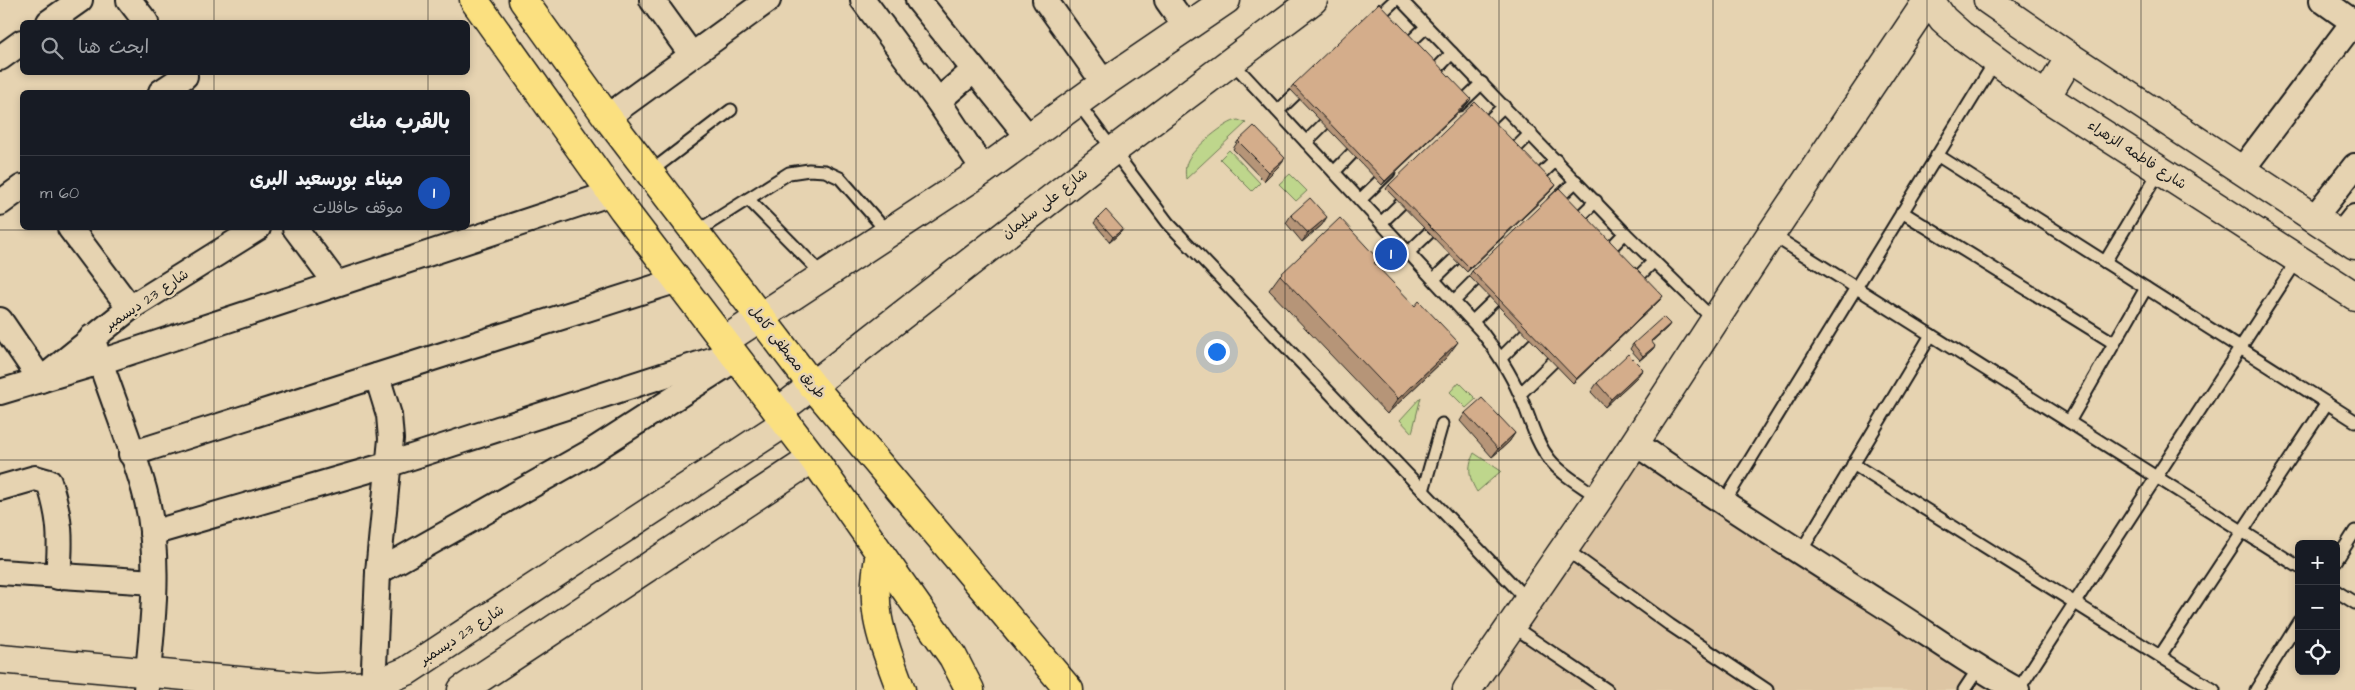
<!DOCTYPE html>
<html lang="ar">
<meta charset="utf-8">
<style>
body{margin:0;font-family:"Architects Daughter","Playpen Sans Arabic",sans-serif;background:#20242c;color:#f1f3f6;direction:rtl}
.controls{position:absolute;right:15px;bottom:15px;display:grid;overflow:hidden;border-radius:8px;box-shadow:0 2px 8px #0003}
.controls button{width:45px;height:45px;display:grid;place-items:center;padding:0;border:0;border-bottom:1px solid #363941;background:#171b24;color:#f1f3f6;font:25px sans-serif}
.you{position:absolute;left:1216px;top:351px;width:18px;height:18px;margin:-12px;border:4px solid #fff;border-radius:50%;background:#1a73e8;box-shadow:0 0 0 8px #1a73e833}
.badge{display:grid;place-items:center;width:32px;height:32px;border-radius:50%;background:#d1495b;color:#fff;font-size:16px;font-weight:700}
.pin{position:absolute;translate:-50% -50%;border:2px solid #fff;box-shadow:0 1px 5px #0006}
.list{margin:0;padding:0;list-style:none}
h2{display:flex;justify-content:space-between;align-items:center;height:65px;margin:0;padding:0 20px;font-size:21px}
h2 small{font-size:16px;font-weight:400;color:#9ea1a6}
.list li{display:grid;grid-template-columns:32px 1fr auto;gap:15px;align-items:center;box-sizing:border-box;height:75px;padding:0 20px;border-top:1px solid #363941}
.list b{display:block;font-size:19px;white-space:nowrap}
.list p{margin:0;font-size:16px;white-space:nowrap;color:#9ea1a6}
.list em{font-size:16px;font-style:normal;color:#9ea1a6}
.icon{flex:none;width:28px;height:28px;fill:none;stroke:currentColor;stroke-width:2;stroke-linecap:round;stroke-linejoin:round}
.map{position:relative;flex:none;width:2355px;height:690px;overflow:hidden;direction:ltr}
.search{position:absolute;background:#171b24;box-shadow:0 2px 8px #0003;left:20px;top:20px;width:450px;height:55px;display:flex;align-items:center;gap:12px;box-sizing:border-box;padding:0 18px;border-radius:8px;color:#9ea1a6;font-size:19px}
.panel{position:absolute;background:#171b24;box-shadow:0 2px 8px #0003;left:20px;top:90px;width:450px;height:140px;border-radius:8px;direction:rtl}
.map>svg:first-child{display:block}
.built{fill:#ddc5a3}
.green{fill:#bed68c;stroke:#6d7954}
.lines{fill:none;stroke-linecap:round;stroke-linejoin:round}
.service-casing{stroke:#1c1c1c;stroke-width:15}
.minor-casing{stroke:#1c1c1c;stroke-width:28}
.tertiary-casing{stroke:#1c1c1c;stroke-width:31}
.primary-casing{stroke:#1c1c1c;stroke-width:31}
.motorway-casing{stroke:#1c1c1c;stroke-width:31}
.service{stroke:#e6d3b1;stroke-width:11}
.minor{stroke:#e6d3b1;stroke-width:24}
.tertiary{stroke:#e6d3b1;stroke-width:28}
.primary{stroke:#fbe080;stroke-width:28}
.motorway{stroke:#fbe080;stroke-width:28}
.wall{fill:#b69578;stroke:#1c1c1c}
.shaded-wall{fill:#947961;stroke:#1c1c1c}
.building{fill:#d4ad8b;stroke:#1c1c1c}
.grid{fill:none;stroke:#1c1c1c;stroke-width:1;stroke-opacity:0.55}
.labels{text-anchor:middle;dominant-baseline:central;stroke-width:5;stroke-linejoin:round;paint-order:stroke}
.street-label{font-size:14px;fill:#1c1c1c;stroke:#e6d3b1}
</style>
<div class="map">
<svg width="2355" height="690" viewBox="0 0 2355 690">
<rect width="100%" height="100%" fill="#e6d3b1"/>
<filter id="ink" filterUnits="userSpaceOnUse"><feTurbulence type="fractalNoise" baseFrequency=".02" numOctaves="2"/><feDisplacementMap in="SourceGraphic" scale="10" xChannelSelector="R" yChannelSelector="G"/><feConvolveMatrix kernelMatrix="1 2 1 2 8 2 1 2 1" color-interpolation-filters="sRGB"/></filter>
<g filter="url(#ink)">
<!-- built -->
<path class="built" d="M 1639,455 L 2012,690 L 1480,690 Z"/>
<!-- green -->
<g class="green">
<path d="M 1238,120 L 1246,123 L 1186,179 C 1185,173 1185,166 1188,160 C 1193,149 1226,121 1238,120 Z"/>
<path d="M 1229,150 L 1260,183 L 1252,191 L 1220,159 Z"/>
<path d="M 1290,174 L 1307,191 L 1296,201 L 1279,184 Z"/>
<path d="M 1459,382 L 1476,399 L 1466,408 L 1450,392 Z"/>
<path d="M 1421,397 L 1412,433 L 1400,420 Z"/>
<path d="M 1474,453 L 1501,471 L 1477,492 C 1469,479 1467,467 1474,453 Z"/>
</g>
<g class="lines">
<defs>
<g id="service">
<path d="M 1401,0 L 1625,233 L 1714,320"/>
<path d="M 1375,19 L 1395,0"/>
<path d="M 1403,49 L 1426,27"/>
<path d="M 1232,62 L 1481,331 C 1496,351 1509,370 1519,393 C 1530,416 1534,440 1550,460 C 1563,476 1583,486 1599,498"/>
<path d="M 1429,77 L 1452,53"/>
<path d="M 1077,102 L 1168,223 L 1528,601"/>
<path d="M 1459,105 L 1482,83"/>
<path d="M 1278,111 L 1305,85"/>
<path d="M 1480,129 L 1504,106"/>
<path d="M 1306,142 L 1335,113"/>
<path d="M 1937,155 L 2355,421"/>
<path d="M 1507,157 L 1531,133"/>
<path d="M 650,172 L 731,110"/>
<path d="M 1334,172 L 1362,143"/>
<path d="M 1532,183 L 1556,160"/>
<path d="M 748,199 L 824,276"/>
<path d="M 1360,200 L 1389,172"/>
<path d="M 1553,203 L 1576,181"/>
<path d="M 1902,212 L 2114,343"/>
<path d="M 1381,223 L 1410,195"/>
<path d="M 1572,224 L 1596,201"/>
<path d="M 696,232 L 789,173 L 809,170 L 825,171 L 840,178 L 888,233"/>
<path d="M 1771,234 L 2299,567"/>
<path d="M 1409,252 L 1438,224"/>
<path d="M 1603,256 L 1625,233"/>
<path d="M 2105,262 L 2160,170"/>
<path d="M 1434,279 L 1466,248"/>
<path d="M 1631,284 L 1654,261"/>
<path d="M 1454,301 L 1485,270"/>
<path d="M 1473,321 L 1504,291"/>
<path d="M 1501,358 L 1535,324"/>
<path d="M 1520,394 L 1563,352"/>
<path d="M 2069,422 L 2146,288"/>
<path d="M 1853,464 L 2214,690"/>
<path d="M 1423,491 L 1442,424"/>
<path d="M 1723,504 L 1996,60"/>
<path d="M 1564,548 L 1670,625 L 1767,690"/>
<path d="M 1800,553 L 1931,335"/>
<path d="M 2336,561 L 2355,531"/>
<path d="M 2336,591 L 2355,603"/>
<path d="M 1511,625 L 1607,690"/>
<path d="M 2160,656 L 2327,403"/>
<path d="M 1964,690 L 1978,669"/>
<path d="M 2018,690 L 2298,259"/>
<path d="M 2256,690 L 2299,621"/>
</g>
<g id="minor">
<path d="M 129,0 L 146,22"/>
<path d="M 652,0 L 691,54"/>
<path d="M 863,0 L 938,101 L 984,170"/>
<path d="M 918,0 L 1029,138"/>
<path d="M 1045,0 L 1104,83"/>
<path d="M 1167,0 L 1187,28"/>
<path d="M 2322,0 L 2353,22"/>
<path d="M 49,22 L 80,0"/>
<path d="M 0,58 L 22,42"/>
<path d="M 161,92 L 185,76"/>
<path d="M 938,101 L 973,71"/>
<path d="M 607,117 L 768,0"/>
<path d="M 2241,171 L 2355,20"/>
<path d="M 0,203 L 22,187"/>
<path d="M 2314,218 L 2355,166"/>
<path d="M 70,228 L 130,308"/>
<path d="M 295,228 L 336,283"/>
<path d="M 2340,236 L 2355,217"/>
<path d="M 0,320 L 41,380 L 130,308 L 258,228"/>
<path d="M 92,337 C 108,388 129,437 144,489 C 162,552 153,625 146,690"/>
<path d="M 0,392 L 100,362 L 612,193"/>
<path d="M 1635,443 C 1717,500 1801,553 1886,607 C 1930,635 1971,665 2017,690"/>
<path d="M 131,454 L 678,280"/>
<path d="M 0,488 L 35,478 L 49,482 C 61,519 61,539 58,577"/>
<path d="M 152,533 L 390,464 L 733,353"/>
<path d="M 0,572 L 154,582"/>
<path d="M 378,572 L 589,453 L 731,362"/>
<path d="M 373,690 L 378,572 L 391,439 L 389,415 L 377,376"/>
</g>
<g id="tertiary">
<path d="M 1930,0 L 1943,19 L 1961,35 L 2046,97 L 2355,296"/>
<path d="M 1988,0 L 2070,57 L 2355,245"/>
<path d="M 2046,97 L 2070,57"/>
<path d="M 724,341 L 984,170 L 1104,83 L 1226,0"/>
<path d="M 778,412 L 1114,150 L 1313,0"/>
<path d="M 0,659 L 315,688 L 373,685 L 407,671 L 786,422"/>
<path d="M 462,690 L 813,458"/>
<path d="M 1467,690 L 1599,498 L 1771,234 L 1928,0"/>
</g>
<g id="primary">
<path d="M 474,0 L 623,209 L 813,458 L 953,657 L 970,690"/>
<path d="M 523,0 L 607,117 L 812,385 L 1069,690"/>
</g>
<path id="motorway" d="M 880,554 C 868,609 882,639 901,690"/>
</defs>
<!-- service casing -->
<use href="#service" class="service-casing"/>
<!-- minor casing -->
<use href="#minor" class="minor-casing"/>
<!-- tertiary casing -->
<use href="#tertiary" class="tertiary-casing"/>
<!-- primary casing -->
<use href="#primary" class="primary-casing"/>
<!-- motorway casing -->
<use href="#motorway" class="motorway-casing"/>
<!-- service -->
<use href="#service" class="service"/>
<!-- minor -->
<use href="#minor" class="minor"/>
<!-- tertiary -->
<use href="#tertiary" class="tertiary"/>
<!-- primary -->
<use href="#primary" class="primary"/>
<!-- motorway -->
<use href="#motorway" class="motorway"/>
</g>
<!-- wall -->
<g class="wall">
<path d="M 1293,85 L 1468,103 L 1382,185 L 1290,89 Z"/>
<path d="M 1238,141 L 1279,166 L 1264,181 L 1233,149 Z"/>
<path d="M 1389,185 L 1556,185 L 1553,189 L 1467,272 L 1386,189 Z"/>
<path d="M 1291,215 L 1322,225 L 1302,242 L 1286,223 Z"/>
<path d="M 1097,219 L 1123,229 L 1120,233 L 1110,242 L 1094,223 Z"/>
<path d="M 1375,264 L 1447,357 L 1387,414 L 1269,290 L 1280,275 Z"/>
<path d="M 1472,271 L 1660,300 L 1573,383 L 1469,276 Z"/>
<path d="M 1670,324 L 1667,328 L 1651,342 L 1655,346 L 1652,350 L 1640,360 L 1630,349 L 1633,344 Z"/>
<path d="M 1643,369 L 1637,377 L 1605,407 L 1591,392 L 1597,383 Z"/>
<path d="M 1465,413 L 1515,433 L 1509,442 L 1492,457 L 1460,421 Z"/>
</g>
<!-- shaded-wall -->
<g class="shaded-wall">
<path d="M 1471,99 L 1468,103 L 1382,185 L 1385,181 Z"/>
<path d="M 1285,158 L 1279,166 L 1264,181 L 1269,172 Z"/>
<path d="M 1556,185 L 1553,189 L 1467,272 L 1470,268 Z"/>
<path d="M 1327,217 L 1322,225 L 1302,242 L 1308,233 Z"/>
<path d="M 1123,229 L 1120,233 L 1110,242 L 1113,237 Z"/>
<path d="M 1663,296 L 1660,300 L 1573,383 L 1576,379 Z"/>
<path d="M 1670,324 L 1667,328 L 1648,345 L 1651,341 Z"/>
<path d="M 1458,342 L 1447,357 L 1387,414 L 1398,399 Z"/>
<path d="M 1655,346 L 1652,350 L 1640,360 L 1643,356 Z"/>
<path d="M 1643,369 L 1637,377 L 1605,407 L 1611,399 Z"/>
<path d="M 1515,433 L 1509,442 L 1492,457 L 1498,449 Z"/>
</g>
<!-- building -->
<g class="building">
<path d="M 1379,3 L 1471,99 L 1385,181 L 1293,85 Z"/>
<path d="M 1475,102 L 1556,185 L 1470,268 L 1389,185 Z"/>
<path d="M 1254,126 L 1285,158 L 1269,172 L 1238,141 Z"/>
<path d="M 1559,188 L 1663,296 L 1576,379 L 1472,271 Z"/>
<path d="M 1310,198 L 1327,217 L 1308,233 L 1291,215 Z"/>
<path d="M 1106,210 L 1123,229 L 1113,237 L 1097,219 Z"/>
<path d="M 1340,218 L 1378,259 L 1374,263 L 1415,306 L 1419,301 L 1458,342 L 1398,399 L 1280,275 Z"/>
<path d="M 1663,317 L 1670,324 L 1651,341 L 1655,346 L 1643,356 L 1633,344 Z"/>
<path d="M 1628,354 L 1643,369 L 1611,399 L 1597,383 Z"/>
<path d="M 1482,398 L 1515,433 L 1498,449 L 1465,413 Z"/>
</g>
</g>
<!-- grid -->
<path class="grid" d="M 214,0 L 214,22M 428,0 L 428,22M 642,0 L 642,690M 856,0 L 856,690M 1070,0 L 1070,690M 1285,0 L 1285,690M 1499,0 L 1499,690M 1713,0 L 1713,690M 1927,0 L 1927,690M 2141,0 L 2141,690M 214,72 L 214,92M 428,72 L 428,92M 214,228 L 214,690M 428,228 L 428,690M 0,230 L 2355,230M 0,460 L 2355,460"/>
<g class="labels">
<!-- street labels -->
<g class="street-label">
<text transform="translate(2137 155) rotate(33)">شارع فاطمه الزهراء</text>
<text transform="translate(1045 204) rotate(-38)">شارع على سليمان</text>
<text transform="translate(147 300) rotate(-34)">شارع 23 ديسمبر</text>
<text transform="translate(787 352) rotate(52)">طريق مصطفى كامل</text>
<text transform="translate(462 635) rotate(-33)">شارع 23 ديسمبر</text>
</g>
</g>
</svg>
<div class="controls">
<button>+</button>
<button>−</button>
<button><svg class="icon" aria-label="locate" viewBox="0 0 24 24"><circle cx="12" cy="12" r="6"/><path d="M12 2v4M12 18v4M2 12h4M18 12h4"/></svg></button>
</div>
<div class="you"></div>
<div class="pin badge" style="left:1391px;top:254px;background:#1a4fb4">1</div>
<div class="search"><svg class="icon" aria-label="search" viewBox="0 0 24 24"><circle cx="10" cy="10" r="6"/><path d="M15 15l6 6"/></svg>ابحث هنا</div>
<section class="panel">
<h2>بالقرب منك<small></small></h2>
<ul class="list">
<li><span class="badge" style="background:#1a4fb4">1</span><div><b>ميناء بورسعيد البرى</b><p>موقف حافلات</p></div><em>60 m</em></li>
</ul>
</section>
</div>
